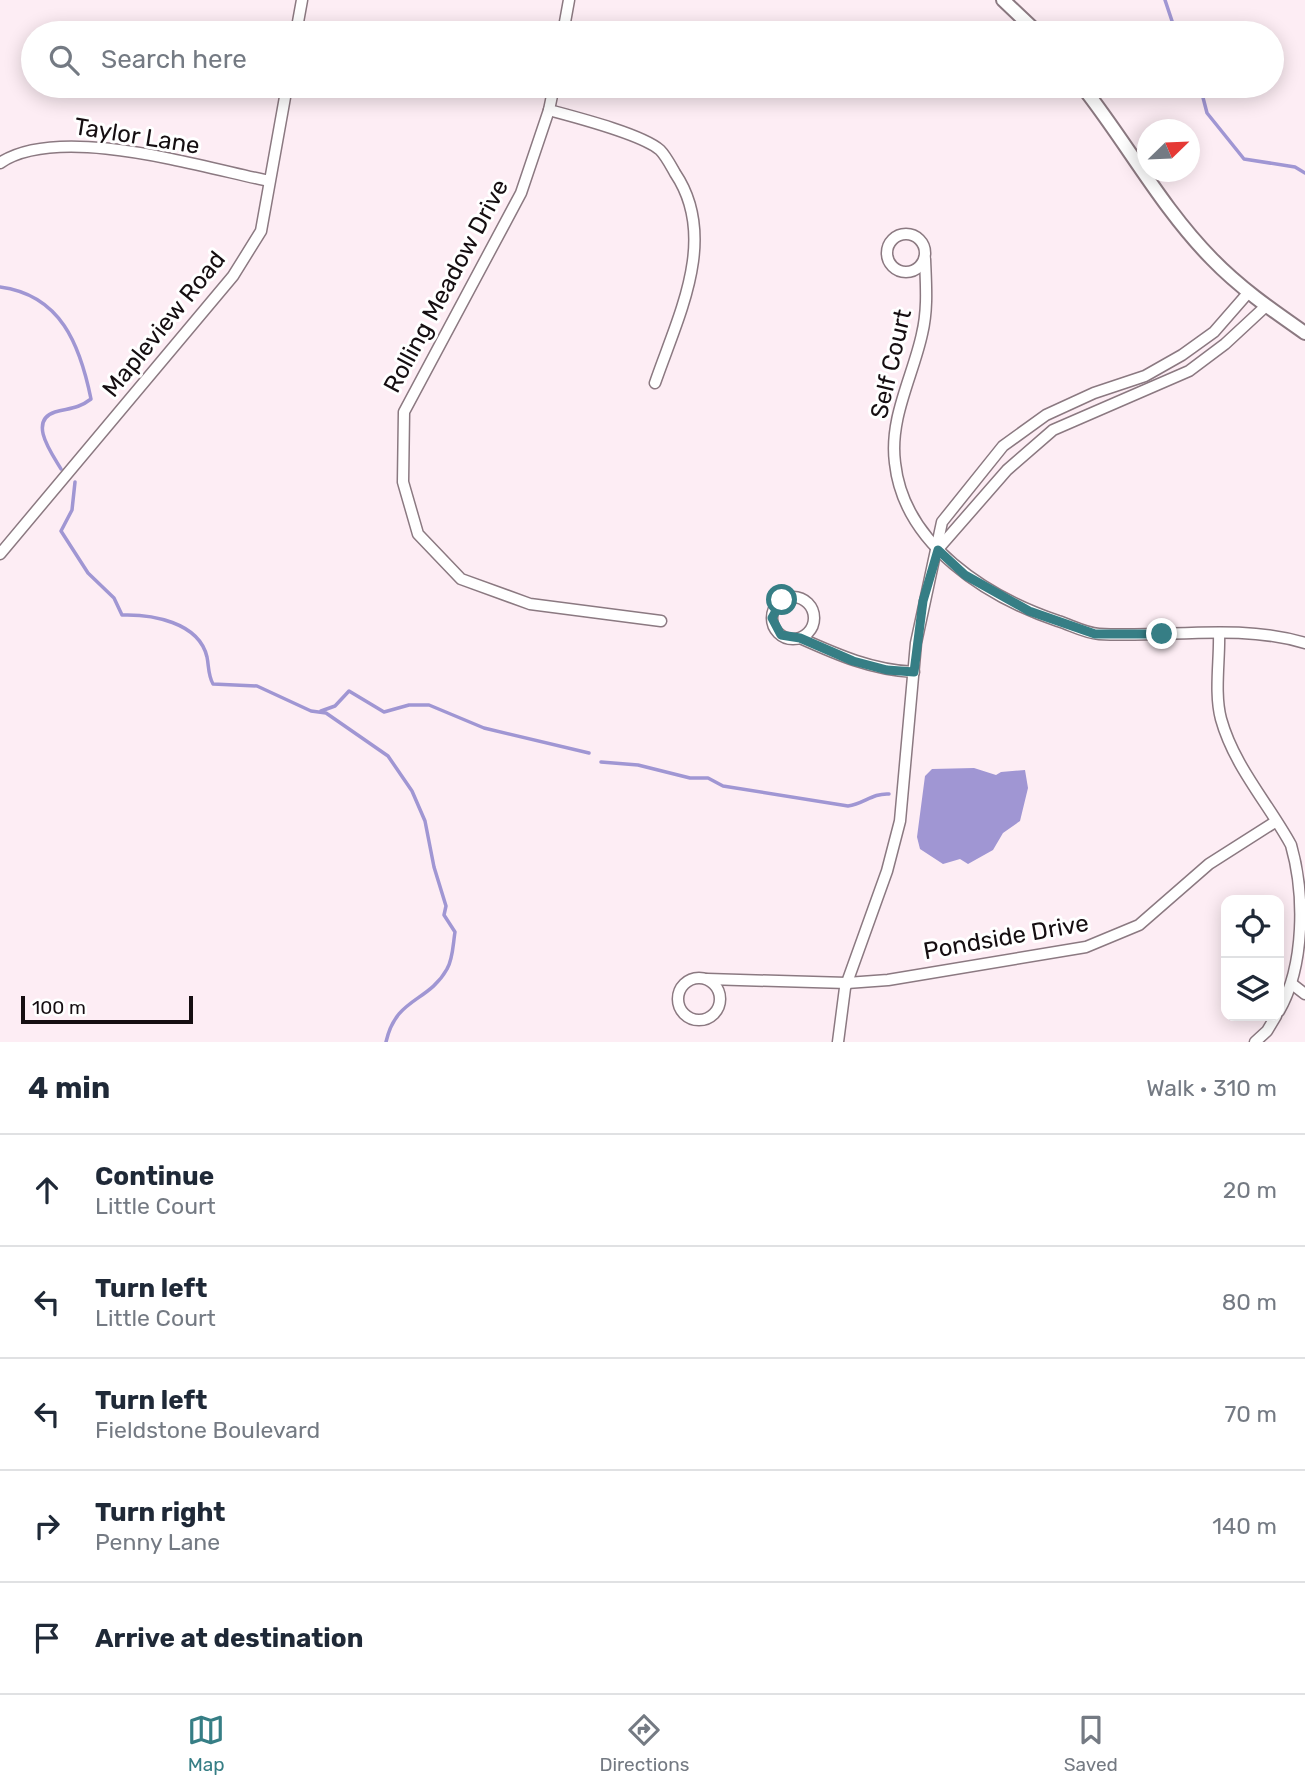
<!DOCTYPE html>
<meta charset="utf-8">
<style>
body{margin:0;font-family:Rubik,sans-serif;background:#f6f6f7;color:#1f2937}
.controls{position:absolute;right:21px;bottom:21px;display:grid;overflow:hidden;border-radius:14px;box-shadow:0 4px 18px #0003}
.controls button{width:63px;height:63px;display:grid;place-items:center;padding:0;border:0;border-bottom:2px solid #e0e1e3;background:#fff;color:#1f2937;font:35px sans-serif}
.compass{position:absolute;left:1137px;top:119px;width:63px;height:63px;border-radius:50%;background:#fff;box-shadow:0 4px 18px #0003;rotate:67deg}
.scale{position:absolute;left:21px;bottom:18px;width:172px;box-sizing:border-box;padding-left:7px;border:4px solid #150e11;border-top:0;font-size:19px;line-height:24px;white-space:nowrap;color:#150e11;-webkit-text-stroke:5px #fff;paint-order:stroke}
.stop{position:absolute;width:21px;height:21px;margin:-16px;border:5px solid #367e85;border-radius:50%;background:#fff}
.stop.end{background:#367e85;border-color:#fff;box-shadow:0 2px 7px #0008}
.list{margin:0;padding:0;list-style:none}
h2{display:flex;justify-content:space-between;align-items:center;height:91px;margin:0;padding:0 28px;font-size:30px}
h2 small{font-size:23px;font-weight:400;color:#747a83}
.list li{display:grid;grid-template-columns:46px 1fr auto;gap:21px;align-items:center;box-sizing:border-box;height:112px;padding:0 28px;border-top:2px solid #e0e1e3}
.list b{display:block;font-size:26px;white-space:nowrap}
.list p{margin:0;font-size:23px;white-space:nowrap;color:#747a83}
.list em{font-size:23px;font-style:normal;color:#747a83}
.icon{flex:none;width:38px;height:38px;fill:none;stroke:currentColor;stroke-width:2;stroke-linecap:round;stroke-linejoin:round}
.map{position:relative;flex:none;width:1305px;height:1042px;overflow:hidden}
.search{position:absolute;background:#fff;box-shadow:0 4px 18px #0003;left:21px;right:21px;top:21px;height:77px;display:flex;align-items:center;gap:18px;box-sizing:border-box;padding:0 24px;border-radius:38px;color:#747a83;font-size:26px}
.sheet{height:651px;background:#fff}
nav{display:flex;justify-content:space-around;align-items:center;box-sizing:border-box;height:98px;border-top:2px solid #e0e1e3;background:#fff;font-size:19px;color:#747a83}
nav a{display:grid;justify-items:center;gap:4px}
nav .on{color:#367e85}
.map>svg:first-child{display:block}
.water{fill:#a096d3}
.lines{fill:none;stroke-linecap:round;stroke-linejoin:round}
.stream{stroke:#a096d3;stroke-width:3.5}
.minor-casing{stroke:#8b7981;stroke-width:13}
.tertiary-casing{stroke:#8b7981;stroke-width:16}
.minor{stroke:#fff;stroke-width:10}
.tertiary{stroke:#fff;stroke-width:12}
.route{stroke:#367e85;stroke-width:9}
.labels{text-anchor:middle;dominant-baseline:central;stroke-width:6;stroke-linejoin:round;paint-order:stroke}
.street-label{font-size:24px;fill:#150e11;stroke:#fff}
</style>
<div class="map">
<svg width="1305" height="1042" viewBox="0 0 1305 1042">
<rect width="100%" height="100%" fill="#fdedf4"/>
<!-- water -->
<path class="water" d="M 974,768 L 996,775 L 1001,772 L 1025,770 L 1028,788 L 1020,821 L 1003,833 L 993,850 L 968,864 L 960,859 L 943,864 L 920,849 L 917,837 L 925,776 L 932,769 Z"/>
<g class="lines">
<!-- stream -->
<g class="stream">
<path d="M 1165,0 L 1176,33"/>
<path d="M 1200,86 L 1207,113 L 1244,159 L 1295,167 L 1305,173"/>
<path d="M 0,287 C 61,295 80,345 91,399 C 78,409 69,408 55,412 C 27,421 53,455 61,469"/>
<path d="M 75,482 L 72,510 L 61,531 L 88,573 L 114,598 L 122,615 C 151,614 199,622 207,657 C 209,667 208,675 213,684 L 257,686 L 311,711 L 326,713 L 388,756 L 412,791 L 425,821 L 434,867 L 446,906 L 444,915 L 455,932 C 453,944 453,959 447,969 C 428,1003 396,997 386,1042"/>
<path d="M 321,711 L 335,706 L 349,691 L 384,712 L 409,705 L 429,705 L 484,728 L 589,753"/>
<path d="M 601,762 L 638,765 L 690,778 L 708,778 L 723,786 L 848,806 C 864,804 872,793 889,794"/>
</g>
<defs>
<g id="minor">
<path d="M 296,33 L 302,0"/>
<path d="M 563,33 L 569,0"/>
<path d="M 554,86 L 549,110 L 521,193 L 404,412 L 403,482 L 418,534 L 461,579 L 530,604 L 661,621"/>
<path d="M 549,110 C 575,117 642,134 660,150 C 666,156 671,166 675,173 C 719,238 678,316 655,383"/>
<path d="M 0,163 C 59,123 201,167 269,181"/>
<circle cx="906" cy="253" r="19"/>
<path d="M 925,259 C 926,285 928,309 922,334 C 913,376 889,418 895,463 C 904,545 987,597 1058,621 C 1071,625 1085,633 1099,634 C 1167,638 1238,623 1305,643"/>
<path d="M 938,549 L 1007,470 L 1053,430 L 1189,371 L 1225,344 L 1266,306"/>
<path d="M 0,554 L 233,276 L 261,231 L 287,86"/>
<circle cx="793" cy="618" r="21"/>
<path d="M 1219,633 C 1220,659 1214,693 1221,719 C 1234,766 1268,803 1291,845 C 1305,894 1305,965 1279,1011"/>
<path d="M 800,638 C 838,655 872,670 914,672"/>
<circle cx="699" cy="999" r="21"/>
<path d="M 707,979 L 847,983 L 888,980 L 1086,947 L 1139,925 L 1209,864 L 1275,822"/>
<path d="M 1292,984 L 1305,994"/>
<path d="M 838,1042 L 845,988 L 887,871 L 900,821 L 916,643 L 942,522 L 1003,446 L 1046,415 L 1094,393 L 1145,376 L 1182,355 L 1214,332 L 1248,293"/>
<path d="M 1255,1042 L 1267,1031 L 1276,1016"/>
</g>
<g id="tertiary">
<path d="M 1003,0 L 1038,33"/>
<path d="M 1082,86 C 1127,143 1161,207 1212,259 C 1240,288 1272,310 1305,333"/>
</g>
</defs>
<!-- minor casing -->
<use href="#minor" class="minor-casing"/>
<!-- tertiary casing -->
<use href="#tertiary" class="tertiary-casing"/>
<!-- minor -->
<use href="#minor" class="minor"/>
<!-- tertiary -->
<use href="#tertiary" class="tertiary"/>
</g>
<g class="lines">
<!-- route -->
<path class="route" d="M 782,600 L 772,618 L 781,635 L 800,638 L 853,661 L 887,670 L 914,672 L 923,601 L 938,550 L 965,575 L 1029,611 L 1095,634 L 1162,634"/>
</g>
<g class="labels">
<!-- street labels -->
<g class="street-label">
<text transform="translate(137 136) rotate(9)">Taylor Lane</text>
<text transform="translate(446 286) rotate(-62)">Rolling Meadow Drive</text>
<text transform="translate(164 324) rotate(-51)">Mapleview Road</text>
<text transform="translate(891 364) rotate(-77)">Self Court</text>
<text transform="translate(1006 937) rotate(-10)">Pondside Drive</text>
</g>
</g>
</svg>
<div class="controls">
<button><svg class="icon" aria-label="locate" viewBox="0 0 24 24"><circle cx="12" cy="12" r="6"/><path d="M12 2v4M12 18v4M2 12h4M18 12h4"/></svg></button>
<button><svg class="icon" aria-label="layers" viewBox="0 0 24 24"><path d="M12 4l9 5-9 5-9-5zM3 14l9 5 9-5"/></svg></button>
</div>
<svg class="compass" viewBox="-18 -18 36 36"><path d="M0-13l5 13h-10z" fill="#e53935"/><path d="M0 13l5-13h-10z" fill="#747a83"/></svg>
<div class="scale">100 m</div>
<div class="stop" style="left:782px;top:600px"></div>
<div class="stop end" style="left:1162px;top:634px"></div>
<div class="search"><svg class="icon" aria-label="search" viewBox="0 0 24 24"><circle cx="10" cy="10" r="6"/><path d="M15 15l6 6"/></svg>Search here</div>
</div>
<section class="sheet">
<h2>4 min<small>Walk · 310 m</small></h2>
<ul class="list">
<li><svg class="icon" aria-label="ahead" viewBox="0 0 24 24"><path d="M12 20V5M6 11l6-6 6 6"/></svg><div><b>Continue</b><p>Little Court</p></div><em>20 m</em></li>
<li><svg class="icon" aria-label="left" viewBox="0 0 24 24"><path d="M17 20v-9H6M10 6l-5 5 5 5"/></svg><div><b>Turn left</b><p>Little Court</p></div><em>80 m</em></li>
<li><svg class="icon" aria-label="left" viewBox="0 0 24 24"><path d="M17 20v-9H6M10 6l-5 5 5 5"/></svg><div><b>Turn left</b><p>Fieldstone Boulevard</p></div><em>70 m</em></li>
<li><svg class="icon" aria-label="right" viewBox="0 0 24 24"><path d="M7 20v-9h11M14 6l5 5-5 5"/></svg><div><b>Turn right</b><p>Penny Lane</p></div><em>140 m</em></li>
<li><svg class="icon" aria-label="arrive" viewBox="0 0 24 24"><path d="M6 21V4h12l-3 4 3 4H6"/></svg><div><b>Arrive at destination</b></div></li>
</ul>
</section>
<nav>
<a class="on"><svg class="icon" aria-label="map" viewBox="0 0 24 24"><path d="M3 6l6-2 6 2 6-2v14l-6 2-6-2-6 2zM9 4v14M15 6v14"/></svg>Map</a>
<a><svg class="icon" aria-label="directions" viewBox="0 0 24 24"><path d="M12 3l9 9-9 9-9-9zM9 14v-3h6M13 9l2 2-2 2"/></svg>Directions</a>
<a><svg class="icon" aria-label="saved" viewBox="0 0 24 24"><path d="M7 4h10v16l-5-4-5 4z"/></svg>Saved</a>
</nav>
